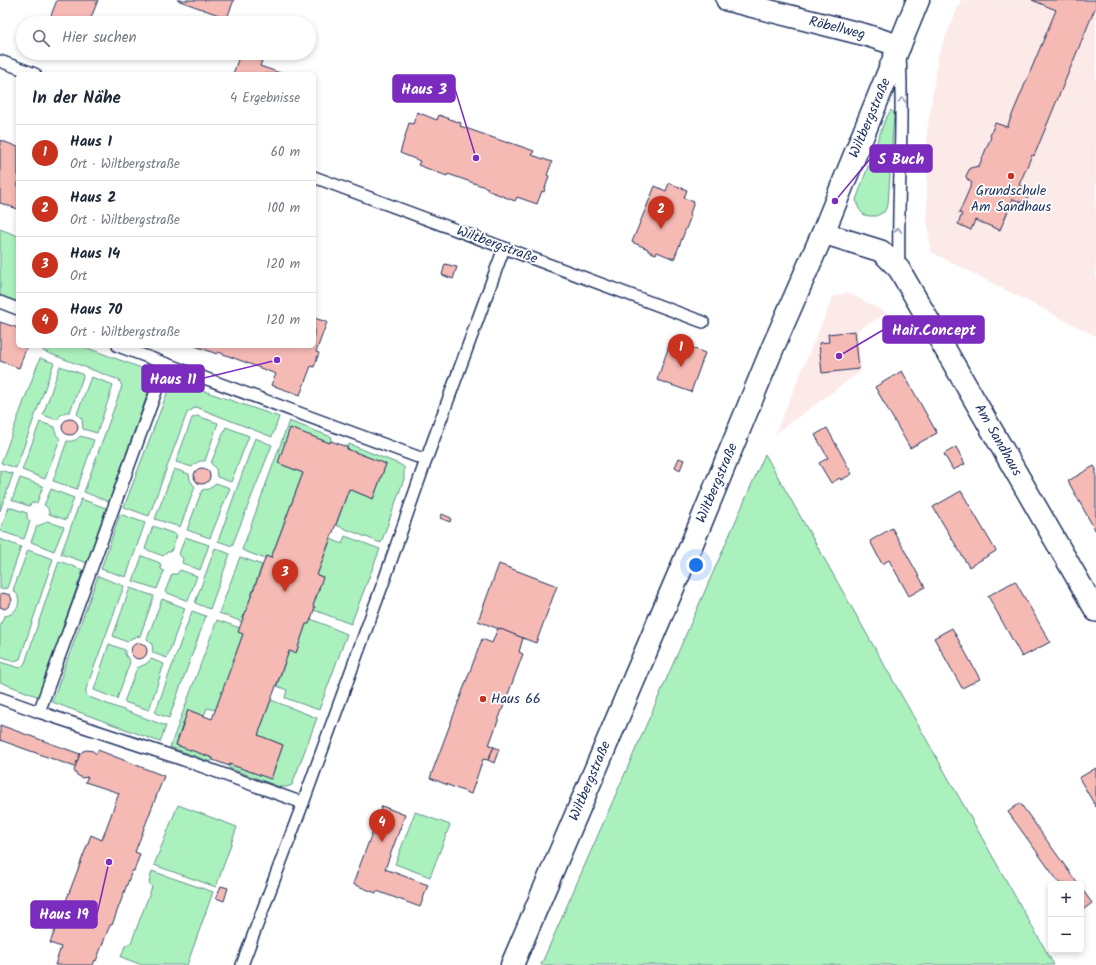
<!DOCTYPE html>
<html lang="de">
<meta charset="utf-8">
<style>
body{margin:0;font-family:Kalam,sans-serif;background:#f2f2f3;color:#1f2937}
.controls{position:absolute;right:12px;bottom:12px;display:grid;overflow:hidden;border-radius:6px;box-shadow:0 2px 6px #0003}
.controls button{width:36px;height:36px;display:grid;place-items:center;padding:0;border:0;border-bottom:1px solid #e0e1e3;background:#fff;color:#1f2937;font:20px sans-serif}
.you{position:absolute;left:696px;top:565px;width:14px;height:14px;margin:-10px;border:3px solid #fff;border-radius:50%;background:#1a73e8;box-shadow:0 0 0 6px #1a73e833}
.badge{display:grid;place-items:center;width:26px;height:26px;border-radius:50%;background:#c8321e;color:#fff;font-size:13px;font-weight:700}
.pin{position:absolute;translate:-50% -33px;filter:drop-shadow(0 1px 2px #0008)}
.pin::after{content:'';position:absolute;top:21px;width:14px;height:12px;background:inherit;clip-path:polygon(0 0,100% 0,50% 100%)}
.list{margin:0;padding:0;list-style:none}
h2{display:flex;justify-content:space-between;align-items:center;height:52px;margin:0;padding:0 16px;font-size:17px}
h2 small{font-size:13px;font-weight:400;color:#747a83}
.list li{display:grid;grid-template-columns:26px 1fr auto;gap:12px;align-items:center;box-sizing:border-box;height:56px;padding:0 16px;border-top:1px solid #e0e1e3}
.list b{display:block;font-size:15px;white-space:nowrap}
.list p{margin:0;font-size:13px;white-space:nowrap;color:#747a83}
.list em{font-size:13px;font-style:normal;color:#747a83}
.icon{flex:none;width:22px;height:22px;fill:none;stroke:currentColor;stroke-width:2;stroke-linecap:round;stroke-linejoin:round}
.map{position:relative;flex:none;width:1096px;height:965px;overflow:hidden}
.search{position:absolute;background:#fff;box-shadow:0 2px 6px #0003;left:16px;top:16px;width:300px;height:44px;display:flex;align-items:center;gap:10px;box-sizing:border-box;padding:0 14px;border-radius:22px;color:#747a83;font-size:15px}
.panel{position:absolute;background:#fff;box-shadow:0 2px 6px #0003;left:16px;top:72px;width:300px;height:276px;border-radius:6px}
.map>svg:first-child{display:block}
.built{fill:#fceae9}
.green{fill:#abf1bd;stroke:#63908e}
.building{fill:#f6bab5;stroke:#1b2f5e}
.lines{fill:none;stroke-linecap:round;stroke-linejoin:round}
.lane-casing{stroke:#1b2f5e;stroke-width:14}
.street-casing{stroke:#1b2f5e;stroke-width:24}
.secondary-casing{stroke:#1b2f5e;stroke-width:25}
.lane{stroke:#fff;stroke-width:11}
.street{stroke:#fff;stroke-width:21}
.secondary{stroke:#fff;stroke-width:22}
.oneway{stroke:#8d97ae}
.poi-dot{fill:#c8321e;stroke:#fff;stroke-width:1.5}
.labels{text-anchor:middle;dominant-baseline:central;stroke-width:3.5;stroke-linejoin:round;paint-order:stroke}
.street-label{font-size:14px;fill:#1b2f5e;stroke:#fff}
.poi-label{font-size:14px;fill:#1b2f5e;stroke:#fff}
.leader{fill:none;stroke:#7b2cbf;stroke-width:1.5}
.callout-dot{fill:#7b2cbf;stroke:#fff;stroke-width:1.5}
.callout{fill:#7b2cbf;stroke:#7b2cbf;stroke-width:1.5}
.callout-label{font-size:15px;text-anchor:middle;font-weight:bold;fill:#fff}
</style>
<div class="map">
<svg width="1096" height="965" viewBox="0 0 1096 965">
<rect width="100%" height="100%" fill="#fff"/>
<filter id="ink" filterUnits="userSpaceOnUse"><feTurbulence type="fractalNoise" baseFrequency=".025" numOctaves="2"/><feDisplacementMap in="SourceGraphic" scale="8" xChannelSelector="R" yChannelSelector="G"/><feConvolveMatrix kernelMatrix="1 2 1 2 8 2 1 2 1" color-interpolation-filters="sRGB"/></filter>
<g filter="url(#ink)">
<!-- built -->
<g class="built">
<path d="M 961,0 L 1096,0 L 1096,336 L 931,252 L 927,220 L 927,133 L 938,55 Z"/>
<path d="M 847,292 L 887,313 L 858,330 L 861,371 L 775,434 L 833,297 Z"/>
</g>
<!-- green -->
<g class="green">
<path d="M 891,110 L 894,113 L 888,205 L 884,212 L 876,216 L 870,216 L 864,215 L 859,209 L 856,200 L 871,158 L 885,120 Z"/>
<path d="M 0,229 L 18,236 L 18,302 L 0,296 Z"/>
<path d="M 45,346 L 82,346 L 155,373 L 109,502 L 84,492 L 122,386 L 119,380 L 43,351 Z"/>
<path d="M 40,358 L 54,363 L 16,468 L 1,463 Z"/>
<path d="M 60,366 L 82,374 L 83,377 L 70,412 C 64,411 60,415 57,420 L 43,415 Z"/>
<path d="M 91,377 L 111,384 L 113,386 L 97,433 L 83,429 L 82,419 L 77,414 Z"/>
<path d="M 172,380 L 279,417 L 272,437 L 196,407 L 187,413 L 149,516 L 124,507 Z"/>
<path d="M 197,416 L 218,423 L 205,461 C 200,460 195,463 192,467 L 176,462 L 192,418 Z"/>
<path d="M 289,421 L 332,437 L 330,443 L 290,429 L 278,463 L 303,473 L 271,558 L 266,556 L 265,559 L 242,550 Z"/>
<path d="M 40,422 L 55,427 L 56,434 L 60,439 L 45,479 L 22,470 Z"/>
<path d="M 226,427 L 249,436 L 231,482 L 217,477 L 216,469 L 211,463 Z"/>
<path d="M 80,436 L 94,440 L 77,489 L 53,481 L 67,441 C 72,442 77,440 80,436 Z"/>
<path d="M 255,438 L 272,445 L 232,546 L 218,541 Z"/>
<path d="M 349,444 L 399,464 L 404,467 L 404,479 L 381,543 L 336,525 L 349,489 L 373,499 L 386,464 L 347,449 Z"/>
<path d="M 765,454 L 1054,965 L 541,965 Z"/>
<path d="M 174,469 L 189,474 L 190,480 L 195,487 L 180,527 L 155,519 Z"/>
<path d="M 0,470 L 13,474 L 0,511 Z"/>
<path d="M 20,478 L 43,486 L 37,503 L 32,503 L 29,506 L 12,500 Z"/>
<path d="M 216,483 L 230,488 L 210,538 L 187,530 L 202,490 L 209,489 Z"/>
<path d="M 51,489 L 74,498 L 66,520 L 49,514 L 48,508 L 44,505 Z"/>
<path d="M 81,499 L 106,508 L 87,563 L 61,554 Z"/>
<path d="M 9,507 L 27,513 L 27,518 L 30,522 L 24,539 L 0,531 Z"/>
<path d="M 120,514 L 145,523 L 126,577 L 101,569 Z"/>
<path d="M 47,521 L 64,527 L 54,551 L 31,542 L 37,526 L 43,524 Z"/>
<path d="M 153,526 L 177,535 L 171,552 L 167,552 L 163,556 L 145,549 Z"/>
<path d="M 345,536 L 380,549 L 351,624 L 314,610 L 313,606 L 323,577 L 317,575 L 331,539 L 342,544 Z"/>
<path d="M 185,537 L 209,545 L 200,570 L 182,563 L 183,559 L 179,554 Z"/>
<path d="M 0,539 L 21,547 L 7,588 L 0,589 Z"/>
<path d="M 215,548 L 230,554 L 210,609 L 195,603 Z"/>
<path d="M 28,550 L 53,559 L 20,659 L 14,661 L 0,656 L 0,626 L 4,616 C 18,615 24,598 13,590 Z"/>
<path d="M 142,556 L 160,563 L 161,569 L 164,571 L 157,589 L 133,581 Z"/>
<path d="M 240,557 L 262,565 L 242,622 L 219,613 Z"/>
<path d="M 59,561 L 83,570 L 39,697 L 0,682 L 0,662 L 20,668 L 25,663 Z"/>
<path d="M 180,570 L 197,576 L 188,601 L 165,592 L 172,574 L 177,574 Z"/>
<path d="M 98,576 L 124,586 L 86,689 L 86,694 L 89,697 L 166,726 L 160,742 L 52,702 Z"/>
<path d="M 130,588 L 154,596 L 140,636 L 132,638 L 127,642 L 113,636 Z"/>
<path d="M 162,599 L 185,608 L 167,658 L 153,653 L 152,644 L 147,639 Z"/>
<path d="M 192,611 L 206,616 L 169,718 L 155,713 Z"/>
<path d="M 311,619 L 347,634 L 319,710 L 285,698 L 287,690 L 277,686 L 289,651 L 296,653 L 306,624 Z"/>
<path d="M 217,620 L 240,628 L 243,634 L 216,710 L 207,708 L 204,716 L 188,710 L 176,744 L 213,758 L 211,762 L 170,747 Z"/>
<path d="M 109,644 L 125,650 L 125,654 L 130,662 L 117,699 L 94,690 Z"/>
<path d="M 151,659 L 164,664 L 149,710 L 124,702 L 137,668 L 146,664 Z"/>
<path d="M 271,700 L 317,718 L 292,785 L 287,787 L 280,787 L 229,768 L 229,764 L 271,778 L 283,745 L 258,735 Z"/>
<path d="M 178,805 L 237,827 L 216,887 L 154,865 Z"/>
<path d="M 415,812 L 450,825 L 430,877 L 395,864 Z"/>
<path d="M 152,871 L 213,892 L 187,965 L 142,965 L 121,957 L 125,946 L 131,943 L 152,887 L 149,883 Z"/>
</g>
<!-- building -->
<g class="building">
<path d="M 57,0 L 98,0 L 89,23 L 48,23 Z"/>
<path d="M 177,0 L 234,0 L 227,18 Z"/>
<path d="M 1032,0 L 1096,0 L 1096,6 L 1034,156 L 1032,155 L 1019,185 L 1031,190 L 1025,204 L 1013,199 L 1000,230 L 975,220 L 971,230 L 958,224 L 962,214 L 959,213 L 972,183 L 967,179 L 966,176 L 970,168 L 979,166 L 991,137 L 990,136 L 995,123 L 1007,127 L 1056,10 Z"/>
<path d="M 240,54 L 262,61 L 260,66 L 283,74 L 233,74 Z"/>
<path d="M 417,112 L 437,120 L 439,115 L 461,123 L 460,126 L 508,143 L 508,142 L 534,151 L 532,155 L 552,162 L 547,175 L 549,176 L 544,192 L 542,191 L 537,204 L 517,197 L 515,201 L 487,190 L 488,188 L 448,174 L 447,176 L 418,165 L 420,161 L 400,153 L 409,123 L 413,124 Z"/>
<path d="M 0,140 L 18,147 L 18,209 L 0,203 Z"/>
<path d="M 669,183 L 687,190 L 684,198 L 694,202 L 689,216 L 691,216 L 674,259 L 657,252 L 656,254 L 648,251 L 648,249 L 632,242 L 655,186 L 666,191 Z"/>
<path d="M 445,264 L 457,267 L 453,279 L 442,275 Z"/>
<path d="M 314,318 L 327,322 L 316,352 L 319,353 L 314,367 L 311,366 L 300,395 L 271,385 L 276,374 L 218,352 L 217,354 L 195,346 L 314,346 Z"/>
<path d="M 0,322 L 18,328 L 18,346 L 27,346 L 19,368 L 0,361 Z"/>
<path d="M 855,331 L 859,369 L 822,373 L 819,343 L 829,342 L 828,334 Z"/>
<path d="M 671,340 L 705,353 L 691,392 L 657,380 Z"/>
<path d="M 902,371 L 937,433 L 910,448 L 875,387 Z"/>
<circle cx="70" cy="427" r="8"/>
<path d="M 290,428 L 330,443 L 331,441 L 347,447 L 347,449 L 386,464 L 373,499 L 349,489 L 317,575 L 323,577 L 313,606 L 315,607 L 311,619 L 309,624 L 306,624 L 296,653 L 289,651 L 258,735 L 283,745 L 271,779 L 229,764 L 229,766 L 213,760 L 213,758 L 176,745 L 188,710 L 212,719 L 243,634 L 238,632 L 266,556 L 271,558 L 303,473 L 278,463 Z"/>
<path d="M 827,428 L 852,474 L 841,480 L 840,478 L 831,483 L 819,463 L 828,458 L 815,435 Z"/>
<path d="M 956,447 L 965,464 L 953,470 L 944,454 Z"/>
<path d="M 679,458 L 684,460 L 680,470 L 675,467 Z"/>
<path d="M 1094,466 L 1096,469 L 1096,529 L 1095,530 L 1068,481 Z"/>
<circle cx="202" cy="476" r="8"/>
<path d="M 961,491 L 996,551 L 969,567 L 933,507 Z"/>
<path d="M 442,514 L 451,518 L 450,522 L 440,518 Z"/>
<path d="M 892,528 L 925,587 L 909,596 L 889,560 L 882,564 L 870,541 Z"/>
<path d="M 499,564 L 557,586 L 536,643 L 478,621 Z"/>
<path d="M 1015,581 L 1050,642 L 1022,657 L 988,596 Z"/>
<path d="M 3,593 L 10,595 L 12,600 L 9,606 L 5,609 L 0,607 L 0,594 Z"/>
<path d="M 498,628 L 523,638 L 519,652 L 523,654 L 489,745 L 494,747 L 488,760 L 483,759 L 471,794 L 430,778 L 482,639 L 492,643 Z"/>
<path d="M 952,628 L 980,679 L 962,688 L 934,638 Z"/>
<circle cx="139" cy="651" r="8"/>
<path d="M 0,725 L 80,754 L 75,767 L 0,740 Z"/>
<path d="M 494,747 L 499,749 L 494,763 L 488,760 Z"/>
<path d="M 87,750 L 93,751 L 96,754 L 98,750 L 164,776 L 135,852 L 140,854 L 134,871 L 132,871 L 112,925 L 110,925 L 96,961 L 95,960 L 93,965 L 55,965 L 61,947 L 50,943 L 91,835 L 102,840 L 119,793 L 85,782 L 88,777 L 82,778 L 77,775 L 74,771 L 75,767 L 80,754 L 83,751 Z"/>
<path d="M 1096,768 L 1096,807 L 1079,778 Z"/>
<path d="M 1020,803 L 1078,884 L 1060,884 L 1008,812 Z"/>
<path d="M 382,806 L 405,815 L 385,869 L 428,885 L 420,907 L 377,891 L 376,893 L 353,884 Z"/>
<path d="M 221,886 L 228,888 L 224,901 L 216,898 Z"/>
<path d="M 1081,888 L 1092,903 L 1081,911 Z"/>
</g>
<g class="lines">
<defs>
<g id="lane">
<path d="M 0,61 L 35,74"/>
<path d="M 314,177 L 703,322"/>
<path d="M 899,268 C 897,197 904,126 900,55"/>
<path d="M 0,302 L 18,309"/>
<path d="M 118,346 L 426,460"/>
<path d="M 0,698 L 39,712 L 184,760 L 303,803"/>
<path d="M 39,712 L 166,364"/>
<path d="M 242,965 L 303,803 L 386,575 L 426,460 L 504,248"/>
</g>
<g id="street">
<path d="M 727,0 L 866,35 L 900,46"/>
<path d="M 823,233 L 881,251 L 899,269 L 1096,611"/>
</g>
<path id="secondary" d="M 512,965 L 699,527 L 773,347 L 823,233 L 918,0"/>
</defs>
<!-- lane casing -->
<use href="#lane" class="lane-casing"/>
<!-- street casing -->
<use href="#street" class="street-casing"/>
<!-- secondary casing -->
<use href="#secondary" class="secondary-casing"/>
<!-- lane -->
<use href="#lane" class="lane"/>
<!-- street -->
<use href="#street" class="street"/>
<!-- secondary -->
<use href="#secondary" class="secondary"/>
</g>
<!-- one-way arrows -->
<defs><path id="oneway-chevron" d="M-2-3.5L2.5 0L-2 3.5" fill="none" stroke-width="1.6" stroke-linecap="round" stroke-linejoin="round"/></defs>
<g class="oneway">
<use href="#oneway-chevron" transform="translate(902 100) rotate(-89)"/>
<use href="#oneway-chevron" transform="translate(898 230) rotate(-89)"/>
</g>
</g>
<!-- markers -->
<g class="poi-dot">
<circle cx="1011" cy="176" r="4"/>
<circle cx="483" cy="699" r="4"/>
</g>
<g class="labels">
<!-- street labels -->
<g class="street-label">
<text transform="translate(837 28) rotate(14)">Röbellweg</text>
<text transform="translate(870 118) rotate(-67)">Wiltbergstraße</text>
<text transform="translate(497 245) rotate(20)">Wiltbergstraße</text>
<text transform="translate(998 440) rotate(60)">Am Sandhaus</text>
<text transform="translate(717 483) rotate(-67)">Wiltbergstraße</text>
<text transform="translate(590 781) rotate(-67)">Wiltbergstraße</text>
</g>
<!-- poi labels -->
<g class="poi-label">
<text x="1011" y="191">Grundschule<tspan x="1011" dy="16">Am Sandhaus</tspan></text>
<text x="491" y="699" text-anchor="start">Haus 66</text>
</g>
</g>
<!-- callouts -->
<path class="leader" d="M476 158L455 89M835 201L870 159M839 356L883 330M277 360L204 378M109 862L97 914"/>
<g class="callout-dot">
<circle cx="476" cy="158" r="4"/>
<circle cx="835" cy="201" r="4"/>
<circle cx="839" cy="356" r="4"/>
<circle cx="277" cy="360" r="4"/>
<circle cx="109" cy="862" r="4"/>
</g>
<g class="callout">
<rect x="393" y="75" width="62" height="27" rx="4"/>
<rect x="870" y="145" width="62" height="27" rx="4"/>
<rect x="883" y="316" width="101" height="27" rx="4"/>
<rect x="142" y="365" width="62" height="27" rx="4"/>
<rect x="31" y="901" width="66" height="27" rx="4"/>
</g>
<g class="callout-label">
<text x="424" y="94">Haus 3</text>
<text x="901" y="164">S Buch</text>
<text x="934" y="335">Hair.Concept</text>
<text x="173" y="384">Haus 11</text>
<text x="64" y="919">Haus 19</text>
</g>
</svg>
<div class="controls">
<button>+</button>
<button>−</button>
</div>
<div class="you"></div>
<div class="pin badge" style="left:681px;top:367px">1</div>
<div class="pin badge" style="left:661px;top:229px">2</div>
<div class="pin badge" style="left:285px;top:592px">3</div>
<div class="pin badge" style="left:382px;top:842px">4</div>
<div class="search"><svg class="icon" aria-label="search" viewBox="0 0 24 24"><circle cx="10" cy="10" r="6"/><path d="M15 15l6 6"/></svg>Hier suchen</div>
<section class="panel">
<h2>In der Nähe<small>4 Ergebnisse</small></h2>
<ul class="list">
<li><span class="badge">1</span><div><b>Haus 1</b><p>Ort · Wiltbergstraße</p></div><em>60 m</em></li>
<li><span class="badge">2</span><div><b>Haus 2</b><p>Ort · Wiltbergstraße</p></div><em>100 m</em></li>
<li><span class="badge">3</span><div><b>Haus 14</b><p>Ort</p></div><em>120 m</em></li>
<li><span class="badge">4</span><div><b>Haus 70</b><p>Ort · Wiltbergstraße</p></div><em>120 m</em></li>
</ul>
</section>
</div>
